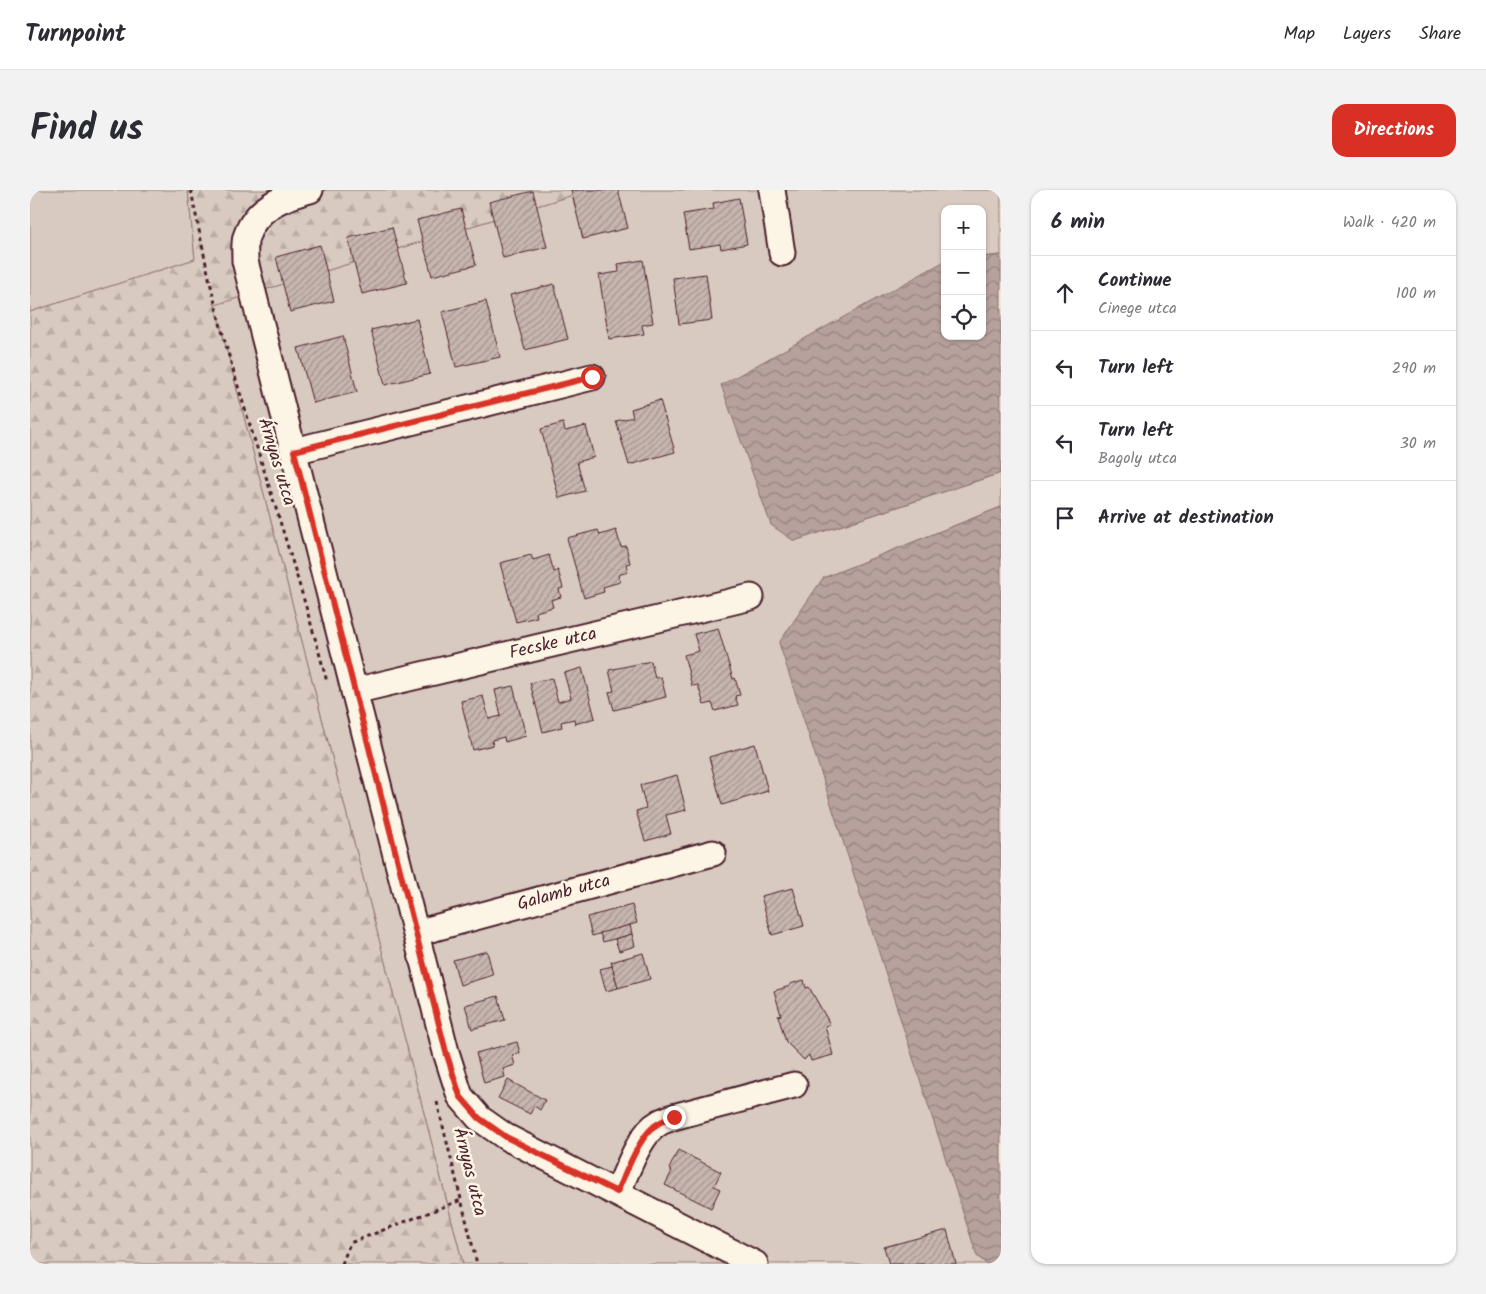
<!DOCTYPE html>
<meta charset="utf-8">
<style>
body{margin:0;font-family:Kalam,sans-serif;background:#f2f2f3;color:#2b2b33}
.controls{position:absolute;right:15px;top:15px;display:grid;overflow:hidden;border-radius:10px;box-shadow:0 1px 4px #0004}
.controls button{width:45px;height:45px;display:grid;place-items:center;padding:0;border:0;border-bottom:1px solid #e1e1e2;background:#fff;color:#2b2b33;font:25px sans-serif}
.stop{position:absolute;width:15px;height:15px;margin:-11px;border:4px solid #d93025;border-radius:50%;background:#fff}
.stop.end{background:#d93025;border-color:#fff;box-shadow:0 1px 5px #0008}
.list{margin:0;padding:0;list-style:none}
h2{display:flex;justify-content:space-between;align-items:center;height:65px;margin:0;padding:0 20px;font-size:21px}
h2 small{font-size:16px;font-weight:400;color:#7c7c81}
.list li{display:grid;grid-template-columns:32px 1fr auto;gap:15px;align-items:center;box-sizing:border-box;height:75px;padding:0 20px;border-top:1px solid #e1e1e2}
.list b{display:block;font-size:19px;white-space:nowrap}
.list p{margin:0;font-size:16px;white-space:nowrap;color:#7c7c81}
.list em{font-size:16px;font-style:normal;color:#7c7c81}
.icon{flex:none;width:28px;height:28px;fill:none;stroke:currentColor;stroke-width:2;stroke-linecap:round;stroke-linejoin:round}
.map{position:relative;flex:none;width:971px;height:1074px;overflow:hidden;border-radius:15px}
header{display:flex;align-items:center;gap:30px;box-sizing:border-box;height:70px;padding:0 25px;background:#fff;border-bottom:1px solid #e1e1e2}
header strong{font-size:24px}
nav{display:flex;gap:28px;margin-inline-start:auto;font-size:18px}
.intro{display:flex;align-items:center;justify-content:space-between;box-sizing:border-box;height:120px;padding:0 30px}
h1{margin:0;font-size:35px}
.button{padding:12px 22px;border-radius:15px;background:#d93025;color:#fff;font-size:18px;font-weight:700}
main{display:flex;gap:30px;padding:0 30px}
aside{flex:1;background:#fff;border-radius:15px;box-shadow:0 1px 4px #0004}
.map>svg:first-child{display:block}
.green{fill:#d8cac0;stroke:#917476}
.forest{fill:url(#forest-firs);stroke:#917476}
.water{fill:url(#water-waves);stroke:#8b6d6f}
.building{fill:url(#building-hatch);stroke:#4a1f2b}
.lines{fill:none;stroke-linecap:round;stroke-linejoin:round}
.minor-casing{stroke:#4a1f2b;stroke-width:29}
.path{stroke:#4a1f2b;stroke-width:3;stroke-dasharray:4 4;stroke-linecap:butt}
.minor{stroke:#fcf5e5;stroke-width:25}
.route{stroke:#d93025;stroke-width:6}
.labels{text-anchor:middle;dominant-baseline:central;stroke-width:5;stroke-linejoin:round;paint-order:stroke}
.street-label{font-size:18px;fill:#4a1f2b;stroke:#fcf5e5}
</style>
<header>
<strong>Turnpoint</strong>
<nav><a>Map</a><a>Layers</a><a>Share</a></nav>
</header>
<div class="intro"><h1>Find us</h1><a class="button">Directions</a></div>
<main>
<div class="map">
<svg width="971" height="1074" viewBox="0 0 971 1074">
<defs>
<pattern id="forest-firs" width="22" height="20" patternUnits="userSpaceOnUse" patternTransform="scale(1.25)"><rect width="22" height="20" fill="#d8cac0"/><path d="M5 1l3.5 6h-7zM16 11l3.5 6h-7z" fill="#bbada5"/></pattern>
<pattern id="water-waves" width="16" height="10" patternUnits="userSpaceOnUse" patternTransform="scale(1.25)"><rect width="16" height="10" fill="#b6a19c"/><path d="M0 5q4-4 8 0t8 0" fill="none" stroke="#96837f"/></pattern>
<pattern id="building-hatch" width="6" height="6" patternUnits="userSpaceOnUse" patternTransform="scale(1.25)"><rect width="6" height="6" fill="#c7b6af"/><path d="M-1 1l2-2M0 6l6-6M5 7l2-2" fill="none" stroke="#a4938f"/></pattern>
</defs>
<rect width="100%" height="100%" fill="#f1e8da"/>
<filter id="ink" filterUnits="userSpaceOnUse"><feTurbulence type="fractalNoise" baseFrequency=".02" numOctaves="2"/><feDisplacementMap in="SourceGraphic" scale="10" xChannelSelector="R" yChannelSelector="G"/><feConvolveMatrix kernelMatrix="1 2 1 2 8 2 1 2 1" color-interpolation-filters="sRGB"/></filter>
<g filter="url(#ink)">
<!-- green -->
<g class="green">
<path d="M 0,0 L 158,0 L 165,69 L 0,122 Z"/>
<path d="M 559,0 L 971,0 L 971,65 L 952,67 L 952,19 L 915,19 L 915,72 L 913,72 L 764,351 L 971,283 L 971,317 L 793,388 L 947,1066 L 957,1074 L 433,1074 L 185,115 Z"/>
</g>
<!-- forest -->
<path class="forest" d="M 158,0 L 559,0 L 185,115 L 433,1074 L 0,1074 L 0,122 L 165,69 Z"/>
<!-- water -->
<g class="water">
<path d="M 971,65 L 971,283 L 764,351 L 741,335 L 691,195 L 913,72 L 915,72 L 915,146 L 952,146 L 952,67 Z"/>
<path d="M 971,317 L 971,1074 L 957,1074 L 947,1066 L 749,453 L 793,388 Z"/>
</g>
<!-- building -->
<g class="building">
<path d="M 541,0 L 588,0 L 598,38 L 553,49 Z"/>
<path d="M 503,1 L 517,57 L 473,68 L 459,12 Z"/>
<path d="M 709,8 L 717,54 L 691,59 L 690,54 L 659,59 L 653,24 L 684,19 L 683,13 Z"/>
<path d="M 431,19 L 446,75 L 402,86 L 387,30 Z"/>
<path d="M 362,37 L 377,93 L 332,104 L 318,48 Z"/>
<path d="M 290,55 L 304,111 L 260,122 L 246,67 Z"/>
<path d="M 613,70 L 623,133 L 612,135 L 614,144 L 579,149 L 569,85 L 589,82 L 588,74 Z"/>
<path d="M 676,84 L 682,130 L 649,134 L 643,88 Z"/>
<path d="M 524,94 L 538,149 L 495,160 L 480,105 Z"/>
<path d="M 456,111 L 470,167 L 426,177 L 412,122 Z"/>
<path d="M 387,129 L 400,184 L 355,195 L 341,140 Z"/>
<path d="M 313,146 L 327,202 L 283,213 L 268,158 Z"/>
<path d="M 630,210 L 645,262 L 599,275 L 586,231 L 603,227 L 601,219 Z"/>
<path d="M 533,233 L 535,241 L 556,236 L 564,267 L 547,272 L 555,301 L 529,308 L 511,239 Z"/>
<path d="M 568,340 L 570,345 L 586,340 L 591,357 L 596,356 L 600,373 L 596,374 L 598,382 L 588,385 L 590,392 L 573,397 L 574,402 L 554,408 L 537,348 Z"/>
<path d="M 501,365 L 503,370 L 519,365 L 524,382 L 528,380 L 533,398 L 529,399 L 531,407 L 521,410 L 523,417 L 506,422 L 507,427 L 486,432 L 470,373 Z"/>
<path d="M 688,438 L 703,489 L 705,488 L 710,505 L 705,506 L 708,515 L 685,521 L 682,513 L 674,515 L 668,495 L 662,496 L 654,465 L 669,461 L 664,444 Z"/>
<path d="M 621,471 L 625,488 L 631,487 L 636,507 L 584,520 L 579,502 L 584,501 L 579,480 Z"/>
<path d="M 552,478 L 565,528 L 545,534 L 544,529 L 531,532 L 532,537 L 513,542 L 500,493 L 522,488 L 528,512 L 541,508 L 534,483 Z"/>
<path d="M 483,496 L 496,546 L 475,552 L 474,547 L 462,550 L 463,555 L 443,560 L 431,511 L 453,506 L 459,529 L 471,526 L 465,500 Z"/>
<path d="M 725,554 L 738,601 L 692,615 L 679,567 Z"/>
<path d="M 647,585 L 656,620 L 636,625 L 641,644 L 615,651 L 606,621 L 616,618 L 610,595 Z"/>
<path d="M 763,698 L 774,736 L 742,745 L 731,706 Z"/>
<path d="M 602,715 L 607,733 L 562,746 L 557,727 Z"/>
<path d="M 600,735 L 602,744 L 573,752 L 570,743 Z"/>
<path d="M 602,744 L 605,756 L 589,761 L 585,749 Z"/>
<path d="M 457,761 L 463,785 L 430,795 L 423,770 Z"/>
<path d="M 613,763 L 620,789 L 588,798 L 581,772 Z"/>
<path d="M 582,776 L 588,798 L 576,801 L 570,779 Z"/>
<path d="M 774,790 L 776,798 L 779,797 L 800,834 L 795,836 L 803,865 L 781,871 L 779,865 L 774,870 L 756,852 L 748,826 L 751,825 L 744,801 L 760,796 L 760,794 Z"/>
<path d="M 468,806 L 475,830 L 442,839 L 435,815 Z"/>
<path d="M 487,852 L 490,863 L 482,865 L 485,875 L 473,879 L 475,887 L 454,893 L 446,863 Z"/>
<path d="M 478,890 L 515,910 L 510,920 L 504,916 L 500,924 L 468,908 Z"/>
<path d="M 648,960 L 691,982 L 684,996 L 690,999 L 681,1018 L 635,995 L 642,981 L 639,979 Z"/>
<path d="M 917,1040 L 926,1074 L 859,1074 L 854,1057 Z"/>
</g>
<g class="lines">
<defs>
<g id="minor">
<path d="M 280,0 C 253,7 226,17 216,47 C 214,53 215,63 215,71 L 416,862 L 430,906 L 449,928 L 476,947 L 725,1074"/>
<path d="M 742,0 L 752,63"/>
<path d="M 264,261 L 562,187"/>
<path d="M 324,501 L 721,407"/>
<path d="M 386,743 L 683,663"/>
<path d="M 587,1003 C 597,982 609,944 629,933 C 633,930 639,929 643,927 L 764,895"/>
</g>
</defs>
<!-- minor casing -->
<use href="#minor" class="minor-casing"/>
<!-- path -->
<g class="path">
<path d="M 161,0 C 172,56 183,111 199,166 C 231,275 268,382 297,492"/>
<path d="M 407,912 L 447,1074"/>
<path d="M 312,1074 L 320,1053 L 431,1010"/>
</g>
<!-- minor -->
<use href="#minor" class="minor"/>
</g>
</g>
<g class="lines" filter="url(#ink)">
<!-- route -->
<path class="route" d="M 562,187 L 264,261 L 416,862 L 430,906 L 449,928 L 476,947 L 587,1002 C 597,982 609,944 629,933 C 633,930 639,929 644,927"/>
</g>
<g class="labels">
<!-- street labels -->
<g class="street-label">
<text transform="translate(246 272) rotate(73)">Árnyas utca</text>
<text transform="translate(523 454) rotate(-13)">Fecske utca</text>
<text transform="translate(534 703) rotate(-15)">Galamb utca</text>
<text transform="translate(439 982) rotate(76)">Árnyas utca</text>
</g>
</g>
</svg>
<div class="controls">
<button>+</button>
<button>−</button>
<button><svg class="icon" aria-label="locate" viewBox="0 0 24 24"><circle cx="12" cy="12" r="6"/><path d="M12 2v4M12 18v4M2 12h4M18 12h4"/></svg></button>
</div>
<div class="stop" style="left:562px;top:187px"></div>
<div class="stop end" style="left:644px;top:927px"></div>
</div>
<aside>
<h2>6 min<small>Walk · 420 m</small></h2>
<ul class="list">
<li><svg class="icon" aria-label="ahead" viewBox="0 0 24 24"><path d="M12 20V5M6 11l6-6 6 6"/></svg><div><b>Continue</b><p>Cinege utca</p></div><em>100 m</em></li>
<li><svg class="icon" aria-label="left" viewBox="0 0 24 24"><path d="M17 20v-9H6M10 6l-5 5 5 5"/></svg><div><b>Turn left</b></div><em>290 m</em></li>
<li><svg class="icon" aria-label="left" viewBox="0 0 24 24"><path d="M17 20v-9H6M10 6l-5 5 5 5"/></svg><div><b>Turn left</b><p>Bagoly utca</p></div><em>30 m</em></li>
<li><svg class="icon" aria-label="arrive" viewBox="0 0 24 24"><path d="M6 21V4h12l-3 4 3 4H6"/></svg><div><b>Arrive at destination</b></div></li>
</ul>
</aside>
</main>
